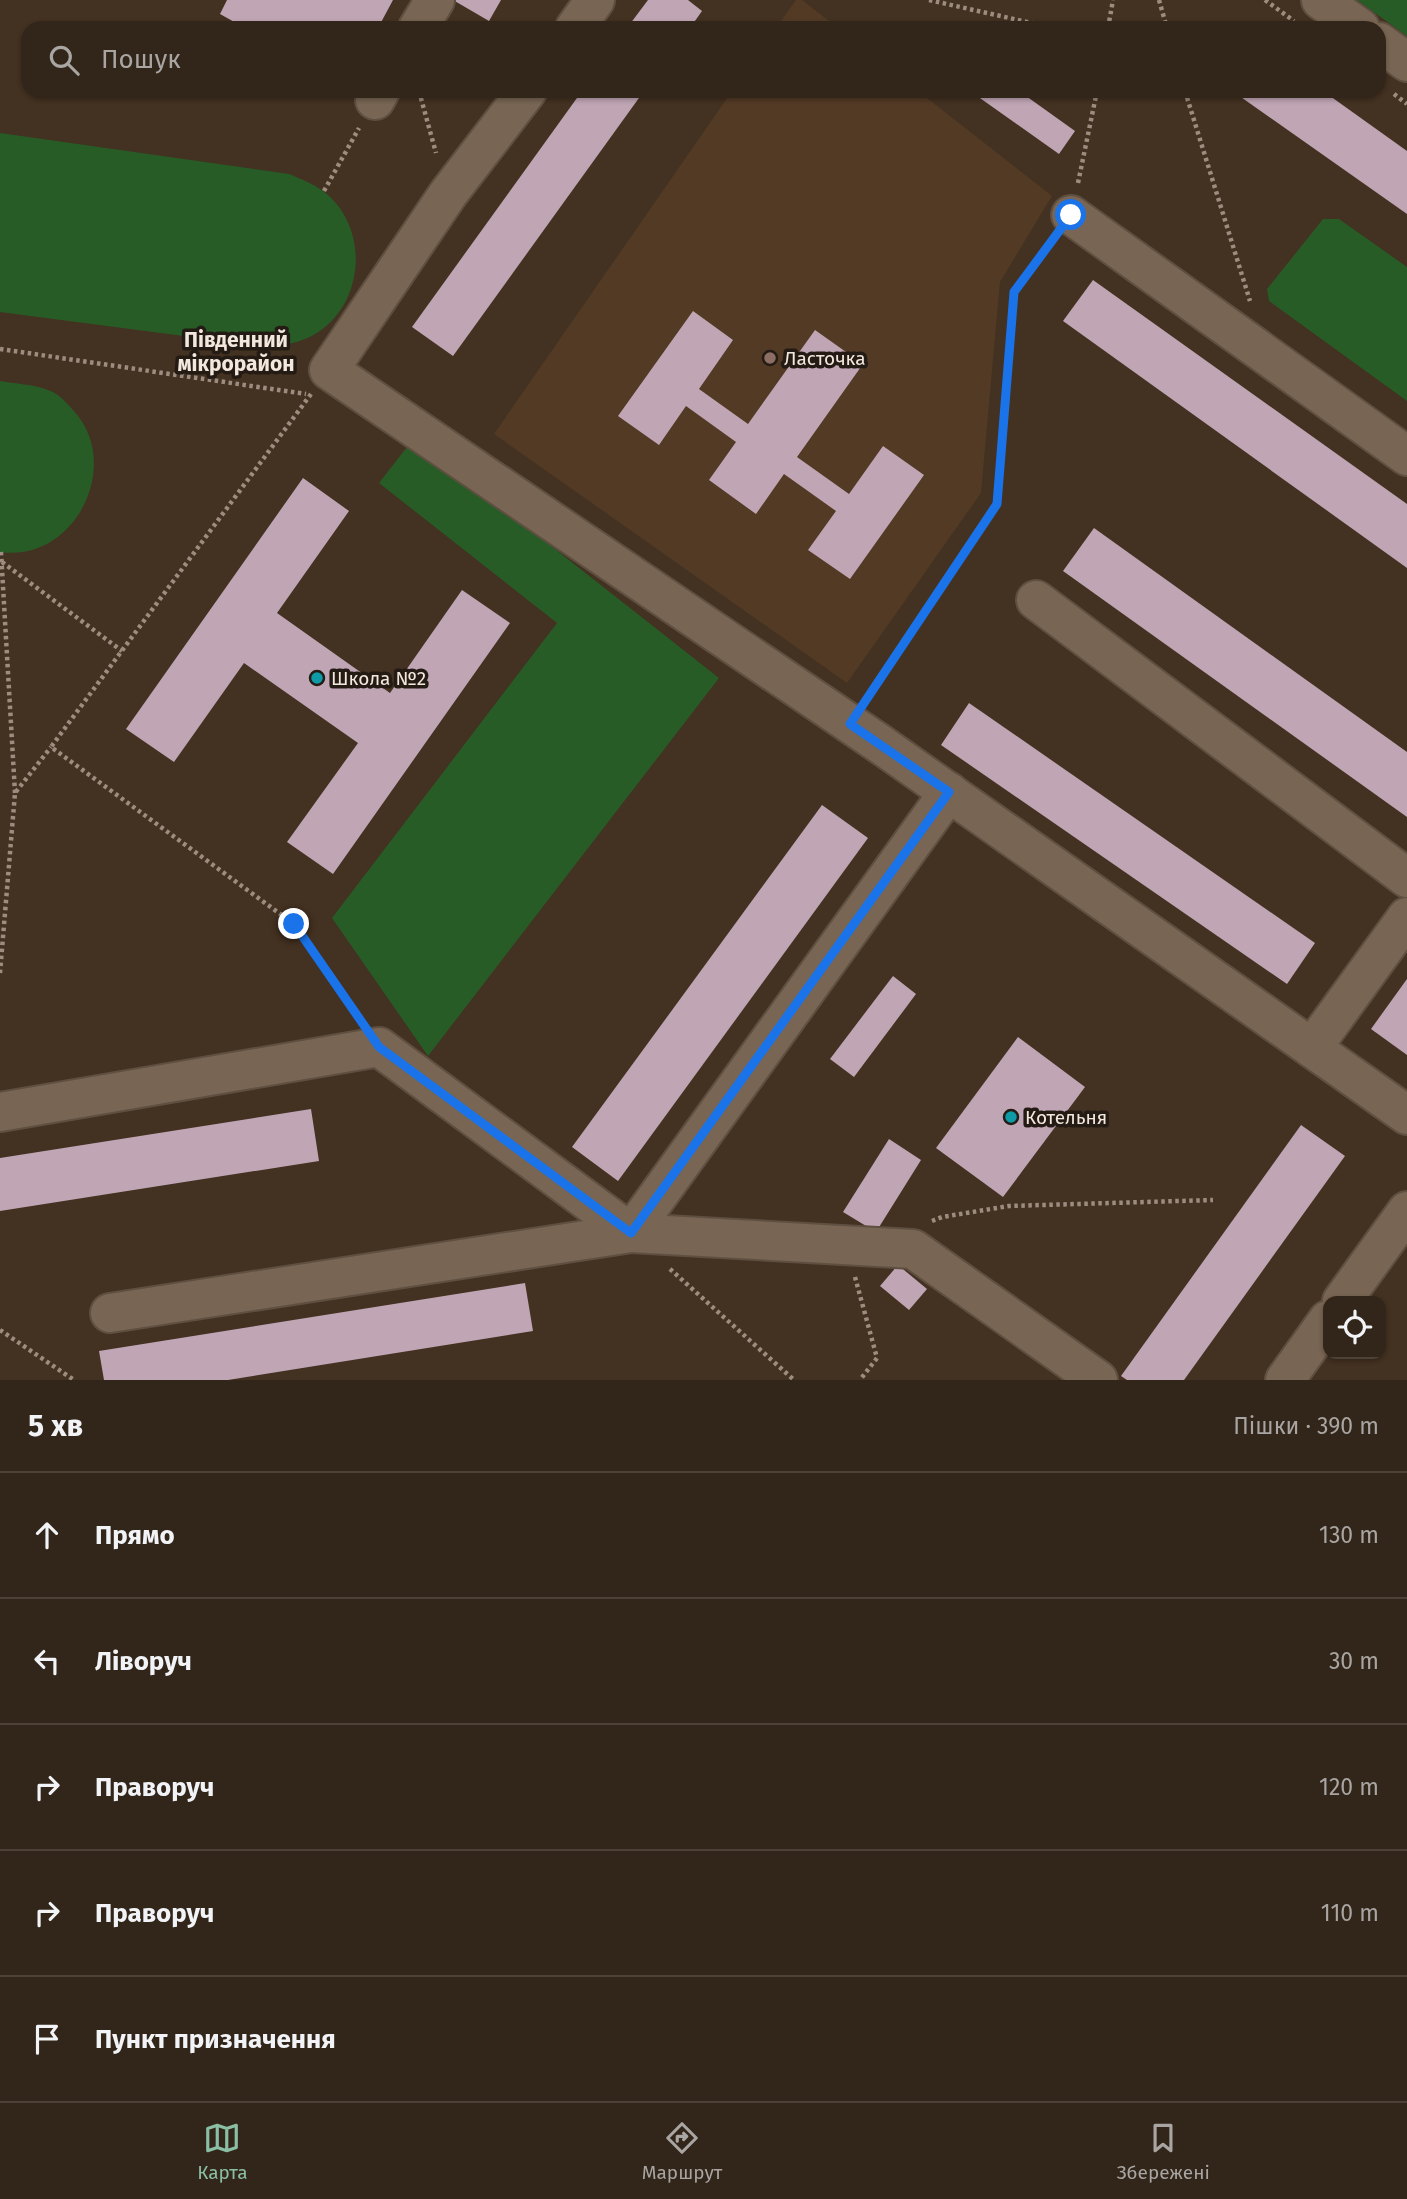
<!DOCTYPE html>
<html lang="uk">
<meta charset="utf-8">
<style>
body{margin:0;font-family:"Fira Sans",sans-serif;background:#3a2d22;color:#f1f3f6}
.controls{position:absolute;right:21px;bottom:21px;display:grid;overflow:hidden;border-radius:14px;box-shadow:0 2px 5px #0004}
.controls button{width:63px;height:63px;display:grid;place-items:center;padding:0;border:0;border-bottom:2px solid #4d4238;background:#322519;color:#f1f3f6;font:35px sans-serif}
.stop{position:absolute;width:21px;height:21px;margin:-16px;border:5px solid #1a73e8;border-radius:50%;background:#fff}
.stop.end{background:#1a73e8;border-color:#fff;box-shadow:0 2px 7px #0008}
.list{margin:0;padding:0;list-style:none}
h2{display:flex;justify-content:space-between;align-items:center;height:91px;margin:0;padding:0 28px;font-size:30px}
h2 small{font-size:23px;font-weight:400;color:#a8a5a2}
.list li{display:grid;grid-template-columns:46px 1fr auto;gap:21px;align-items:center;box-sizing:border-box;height:126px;padding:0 28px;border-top:2px solid #4d4238}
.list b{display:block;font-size:26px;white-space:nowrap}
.list em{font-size:23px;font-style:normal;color:#a8a5a2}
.icon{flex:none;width:38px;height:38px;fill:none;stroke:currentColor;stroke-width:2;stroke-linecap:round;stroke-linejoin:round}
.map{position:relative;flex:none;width:1407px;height:1380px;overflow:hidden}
.search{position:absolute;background:#322519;box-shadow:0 2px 5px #0004;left:21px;right:21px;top:21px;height:77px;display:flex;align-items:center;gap:18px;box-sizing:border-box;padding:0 24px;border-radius:21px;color:#a8a5a2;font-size:26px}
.sheet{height:721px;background:#322519}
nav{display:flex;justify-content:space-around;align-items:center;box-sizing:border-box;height:98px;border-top:2px solid #4d4238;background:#322519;font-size:19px;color:#a8a5a2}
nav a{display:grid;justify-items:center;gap:4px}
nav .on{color:#8abfa5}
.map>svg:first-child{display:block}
.built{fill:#523a25}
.green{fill:#285c26}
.building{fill:#c0a6b5}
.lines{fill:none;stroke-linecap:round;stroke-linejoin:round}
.minor-casing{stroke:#5e4f40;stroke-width:42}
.path{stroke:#9c8d80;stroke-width:4.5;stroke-dasharray:3.5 3.5;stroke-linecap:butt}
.minor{stroke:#786553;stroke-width:38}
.route{stroke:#1a73e8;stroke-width:9}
.education-dot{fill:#8d6e63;stroke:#231b14;stroke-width:2.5}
.culture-dot{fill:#0f9aa8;stroke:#231b14;stroke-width:2.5}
.labels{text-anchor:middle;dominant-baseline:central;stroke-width:7;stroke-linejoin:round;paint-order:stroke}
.poi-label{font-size:19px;fill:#f4e8de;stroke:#231b14;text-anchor:start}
.neighbourhood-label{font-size:21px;font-weight:bold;fill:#f4e8de;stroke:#231b14}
</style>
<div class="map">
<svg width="1407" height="1380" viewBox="0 0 1407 1380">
<rect width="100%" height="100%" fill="#433121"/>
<!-- built -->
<g class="built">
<path d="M 796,0 L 802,0 L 838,28 L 776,28 Z"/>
<path d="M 732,91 L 918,91 L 1052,196 L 1000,282 L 981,493 L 847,683 L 494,434 Z"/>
</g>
<!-- green -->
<g class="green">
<path d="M 1357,0 L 1407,0 L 1407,36 Z"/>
<path d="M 0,133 L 289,174 C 301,179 312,183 323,191 C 367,224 366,294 324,328 C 308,341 288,345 268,347 L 0,312 Z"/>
<path d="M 1323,219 L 1339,219 L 1407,267 L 1407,401 L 1269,301 L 1267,289 Z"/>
<path d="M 0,381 C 15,384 33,384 48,390 C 58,393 66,402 73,410 C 124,464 75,563 0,552 Z"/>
<path d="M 414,438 L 719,678 L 428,1056 L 332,918 L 557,623 L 379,483 Z"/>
</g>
<!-- building -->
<g class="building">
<path d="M 227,0 L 393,0 L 378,28 L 245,28 L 220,14 Z"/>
<path d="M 453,0 L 501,0 L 489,21 Z"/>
<path d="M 648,0 L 688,0 L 702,11 L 690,28 L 627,28 Z"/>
<path d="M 582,91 L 644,91 L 453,356 L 412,327 Z"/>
<path d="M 970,91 L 1019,91 L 1075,131 L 1059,154 Z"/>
<path d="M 1241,91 L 1323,91 L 1407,151 L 1407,214 L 1238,95 Z"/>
<path d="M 1093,280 L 1407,504 L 1407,568 L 1063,321 Z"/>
<path d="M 693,311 L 733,340 L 699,389 L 748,424 L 815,330 L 863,364 L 797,457 L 849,494 L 883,446 L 924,475 L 850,579 L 808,550 L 836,511 L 784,474 L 756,514 L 709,480 L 736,442 L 686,406 L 659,445 L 618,416 Z"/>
<path d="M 303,478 L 349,511 L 277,613 L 390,693 L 462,590 L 510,623 L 333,874 L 287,842 L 358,743 L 244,663 L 174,762 L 126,729 Z"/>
<path d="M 1094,528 L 1407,752 L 1407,817 L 1063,571 Z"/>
<path d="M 969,703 L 1315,943 L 1287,984 L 941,745 Z"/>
<path d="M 822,805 L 868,838 L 618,1181 L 572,1147 Z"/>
<path d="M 893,976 L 916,994 L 854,1077 L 830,1059 Z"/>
<path d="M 1407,979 L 1407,1055 L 1371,1029 Z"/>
<path d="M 1018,1037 L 1085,1087 L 1003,1197 L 936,1148 Z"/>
<path d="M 311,1109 L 319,1161 L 0,1211 L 0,1158 Z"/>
<path d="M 1301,1125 L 1345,1156 L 1184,1380 L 1127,1380 L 1121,1376 Z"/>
<path d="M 889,1139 L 921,1160 L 876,1232 L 843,1212 Z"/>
<path d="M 898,1265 L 927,1289 L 909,1310 L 880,1286 Z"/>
<path d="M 525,1283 L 533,1331 L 228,1380 L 104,1380 L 99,1351 Z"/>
</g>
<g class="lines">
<defs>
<g id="minor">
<path d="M 1321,0 L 1360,28"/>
<path d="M 418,28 L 435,0"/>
<path d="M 575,28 L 595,0"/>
<path d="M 1379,42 L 1407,62"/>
<path d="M 527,91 L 448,194 L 329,370 L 880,744 L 1407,1115"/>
<path d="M 375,100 L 380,91"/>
<path d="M 1071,215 L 1407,456"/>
<path d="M 1036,600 L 1407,878"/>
<path d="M 1312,1048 L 1407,917"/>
<path d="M 0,1112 L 379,1047 L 631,1233 L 913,1249 L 1098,1380"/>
<path d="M 1342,1301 L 1407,1211"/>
<path d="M 110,1313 L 631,1233 L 949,792"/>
<path d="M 1285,1380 L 1328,1320"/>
</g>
</defs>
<!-- minor casing -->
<use href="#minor" class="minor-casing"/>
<!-- path -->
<g class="path">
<path d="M 929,0 L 1054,28"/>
<path d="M 1159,0 L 1167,28"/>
<path d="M 1265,0 L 1294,21"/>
<path d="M 1108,28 L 1113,0"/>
<path d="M 419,91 L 436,153"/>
<path d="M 1185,91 L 1250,301"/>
<path d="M 1394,94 L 1407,104"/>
<path d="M 1078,183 L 1097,91"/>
<path d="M 324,191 L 359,128"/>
<path d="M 0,349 L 306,394"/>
<path d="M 311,394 L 51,747 L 294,924 L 359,1018"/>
<path d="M 1,552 L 15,793"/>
<path d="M 2,562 L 122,651"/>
<path d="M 868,698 L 997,504 L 1015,292 L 1052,240"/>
<path d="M 0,973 L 15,793 L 51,747"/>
<path d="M 932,1221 L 942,1217 L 1009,1206 L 1213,1200"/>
<path d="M 670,1269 L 794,1380"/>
<path d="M 855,1277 L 877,1358 L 860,1380"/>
<path d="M 0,1330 L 74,1380"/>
</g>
<!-- minor -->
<use href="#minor" class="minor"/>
</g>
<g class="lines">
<!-- route -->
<path class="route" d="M 294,924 L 379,1047 L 631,1233 L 949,792 L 850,724 L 997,504 L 1014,292 L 1071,215"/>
</g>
<!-- markers -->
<circle class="education-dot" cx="770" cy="358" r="7"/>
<g class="culture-dot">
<circle cx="317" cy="678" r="7"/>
<circle cx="1011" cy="1117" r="7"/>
</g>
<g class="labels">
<!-- poi labels -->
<g class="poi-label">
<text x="784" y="358">Ласточка</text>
<text x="331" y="678">Школа №2</text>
<text x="1025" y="1117">Котельня</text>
</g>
<!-- neighbourhood labels -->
<g class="neighbourhood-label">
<text x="236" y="340">Південний<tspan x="236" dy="24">мікрорайон</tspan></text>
</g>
</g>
</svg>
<div class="controls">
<button><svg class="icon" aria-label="locate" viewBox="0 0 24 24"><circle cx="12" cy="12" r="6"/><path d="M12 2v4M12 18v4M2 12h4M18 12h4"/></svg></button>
</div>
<div class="stop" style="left:1071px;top:215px"></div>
<div class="stop end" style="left:294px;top:924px"></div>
<div class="search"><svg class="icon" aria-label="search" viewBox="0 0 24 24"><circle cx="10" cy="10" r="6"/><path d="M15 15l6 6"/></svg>Пошук</div>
</div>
<section class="sheet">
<h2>5 хв<small>Пішки · 390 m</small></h2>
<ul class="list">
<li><svg class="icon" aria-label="ahead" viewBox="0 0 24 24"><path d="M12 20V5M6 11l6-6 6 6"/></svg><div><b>Прямо</b></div><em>130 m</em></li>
<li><svg class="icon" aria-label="left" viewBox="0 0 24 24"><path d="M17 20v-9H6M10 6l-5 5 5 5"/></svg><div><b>Ліворуч</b></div><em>30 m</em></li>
<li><svg class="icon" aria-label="right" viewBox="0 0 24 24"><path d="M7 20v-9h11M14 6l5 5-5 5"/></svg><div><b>Праворуч</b></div><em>120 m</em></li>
<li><svg class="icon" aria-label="right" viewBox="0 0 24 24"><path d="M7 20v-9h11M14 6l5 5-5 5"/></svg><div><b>Праворуч</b></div><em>110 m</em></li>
<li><svg class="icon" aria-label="arrive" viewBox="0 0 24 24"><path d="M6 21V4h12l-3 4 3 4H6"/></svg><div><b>Пункт призначення</b></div></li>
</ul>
</section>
<nav>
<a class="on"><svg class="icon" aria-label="map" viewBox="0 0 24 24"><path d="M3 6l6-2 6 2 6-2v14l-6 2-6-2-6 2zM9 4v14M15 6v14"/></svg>Карта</a>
<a><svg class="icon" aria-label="directions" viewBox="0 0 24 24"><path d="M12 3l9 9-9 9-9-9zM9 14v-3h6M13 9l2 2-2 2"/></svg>Маршрут</a>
<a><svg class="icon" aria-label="saved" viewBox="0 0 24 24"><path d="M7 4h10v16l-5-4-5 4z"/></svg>Збережені</a>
</nav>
